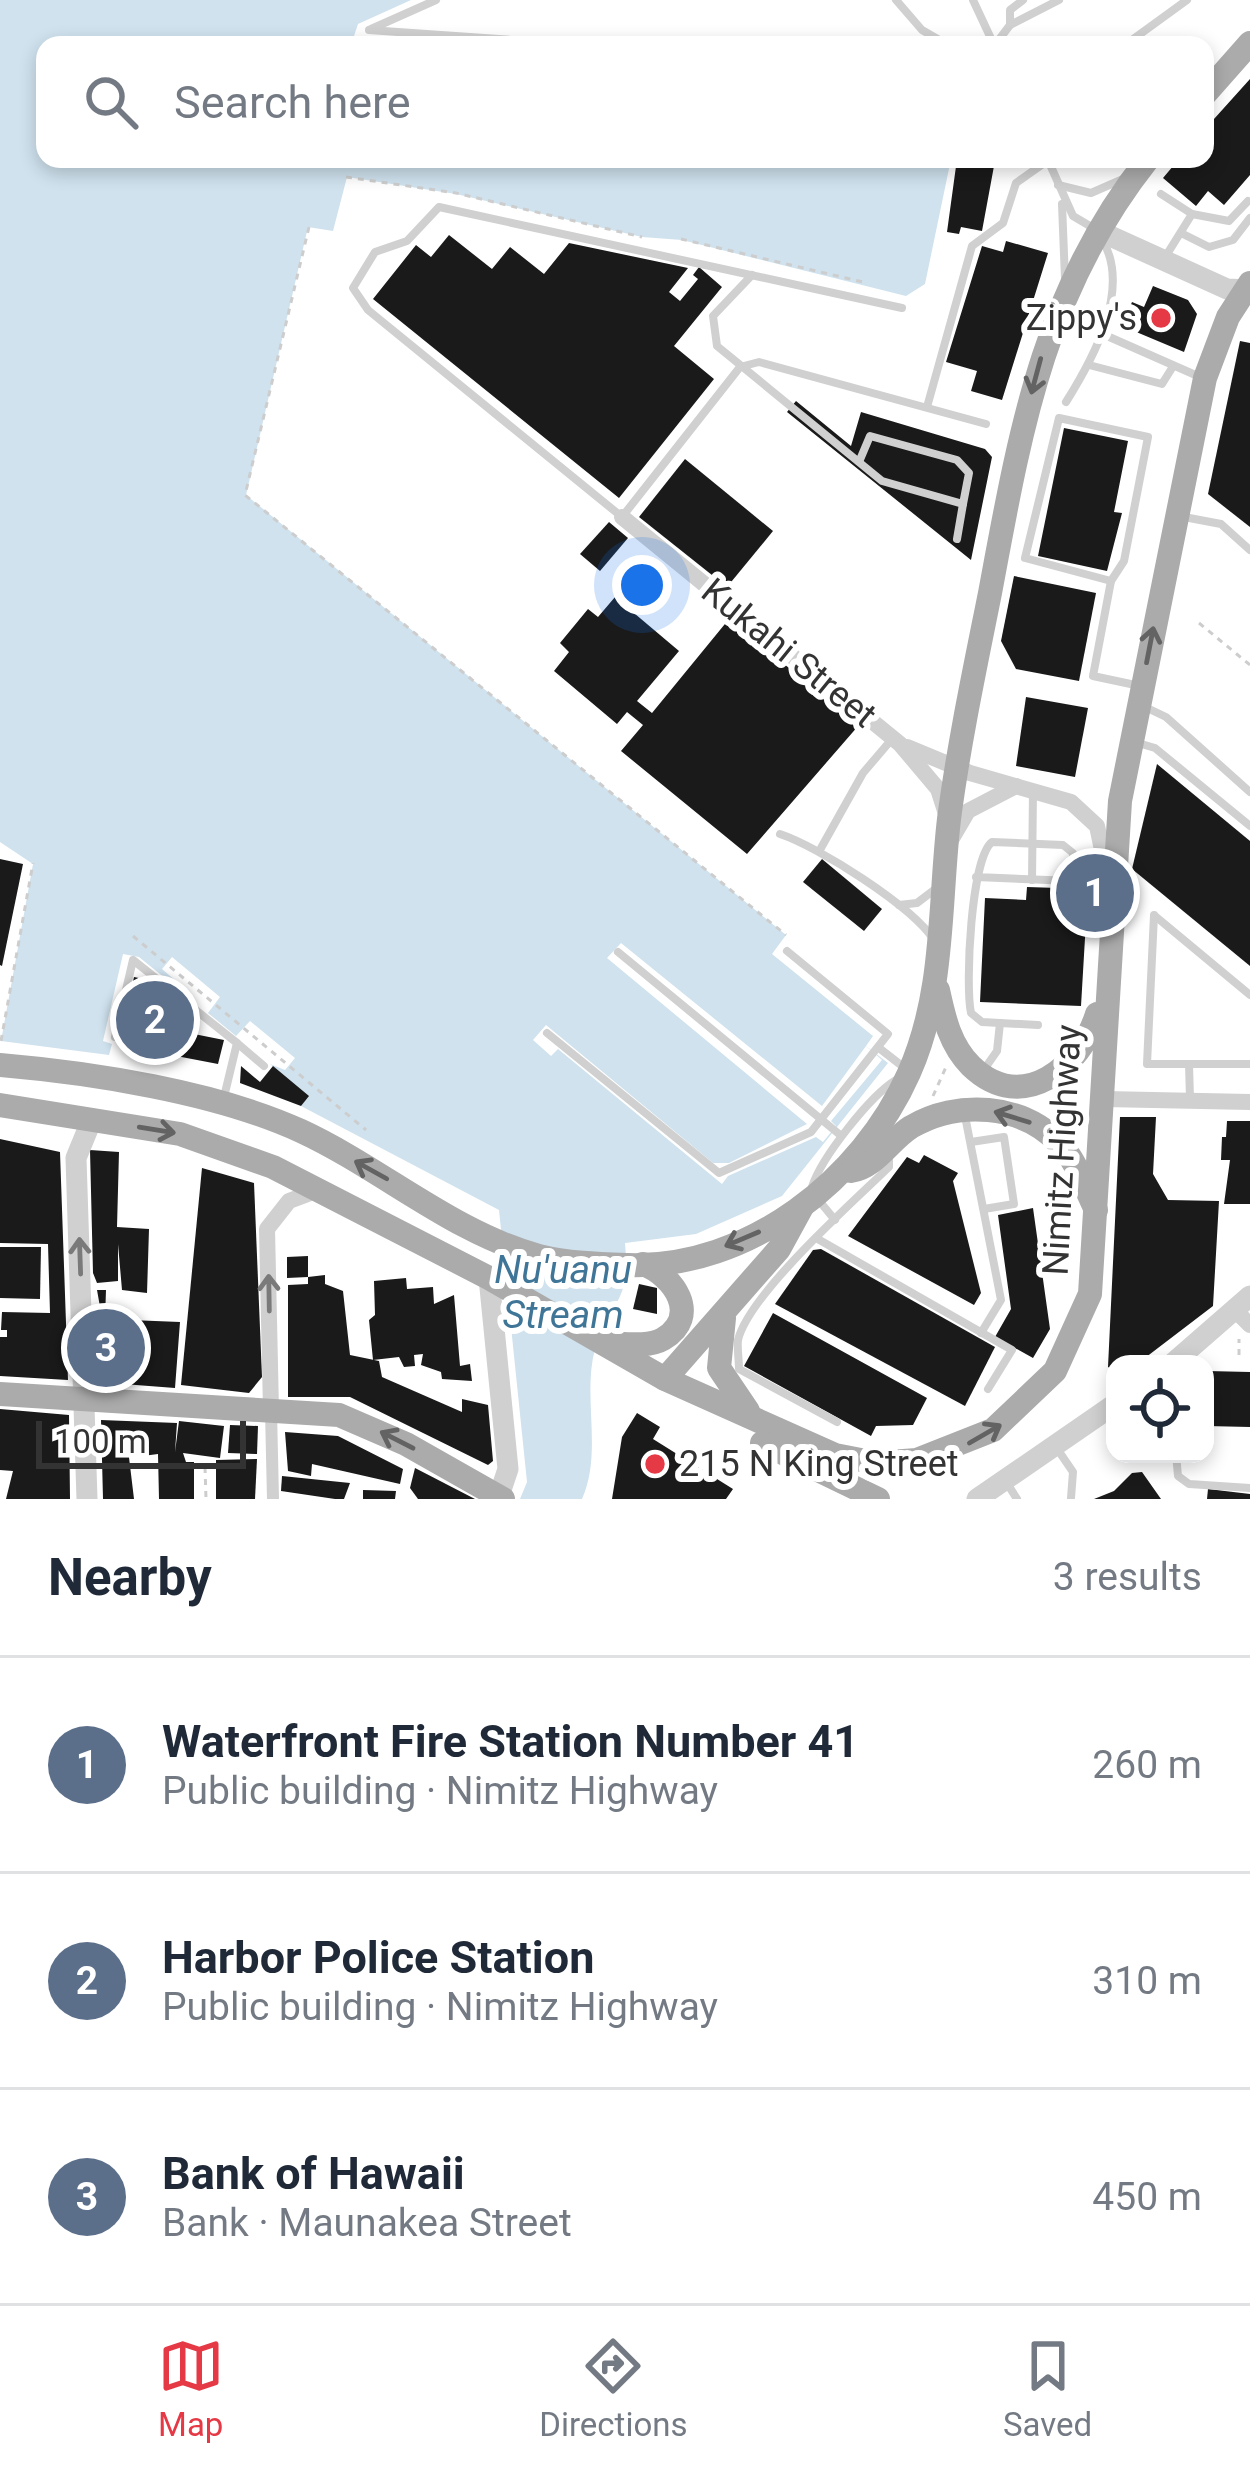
<!DOCTYPE html>
<meta charset="utf-8">
<style>
body{margin:0;font-family:Roboto,sans-serif;background:#f2f2f3;color:#1f2937}
.controls{position:absolute;right:36px;bottom:36px;display:grid;overflow:hidden;border-radius:24px;box-shadow:0 6px 18px #0003}
.controls button{width:108px;height:108px;display:grid;place-items:center;padding:0;border:0;border-bottom:3px solid #e0e1e3;background:#fff;color:#1f2937;font:60px sans-serif}
.scale{position:absolute;left:36px;bottom:30px;width:210px;box-sizing:border-box;padding-left:12px;border:6px solid #333;border-top:0;font-size:33px;line-height:42px;white-space:nowrap;color:#333;-webkit-text-stroke:9px #fff;paint-order:stroke}
.you{position:absolute;left:642px;top:585px;width:42px;height:42px;margin:-30px;border:9px solid #fff;border-radius:50%;background:#1a73e8;box-shadow:0 0 0 18px #1a73e833}
.badge{display:grid;place-items:center;width:78px;height:78px;border-radius:50%;background:#e63946;color:#fff;font-size:39px;font-weight:700}
.pin{position:absolute;translate:-50% -50%;border:6px solid #fff;box-shadow:0 3px 12px #0006}
.list{margin:0;padding:0;list-style:none}
h2{display:flex;justify-content:space-between;align-items:center;height:156px;margin:0;padding:0 48px;font-size:51px}
h2 small{font-size:39px;font-weight:400;color:#747a83}
.list li{display:grid;grid-template-columns:78px 1fr auto;gap:36px;align-items:center;box-sizing:border-box;height:216px;padding:0 48px;border-top:3px solid #e0e1e3}
.list b{display:block;font-size:45px;white-space:nowrap}
.list p{margin:0;font-size:39px;white-space:nowrap;color:#747a83}
.list em{font-size:39px;font-style:normal;color:#747a83}
.icon{flex:none;width:66px;height:66px;fill:none;stroke:currentColor;stroke-width:2;stroke-linecap:round;stroke-linejoin:round}
.map{position:relative;flex:none;width:1250px;height:1499px;overflow:hidden}
.search{position:absolute;background:#fff;box-shadow:0 6px 18px #0003;left:36px;right:36px;top:36px;height:132px;display:flex;align-items:center;gap:30px;box-sizing:border-box;padding:0 42px;border-radius:24px;color:#747a83;font-size:45px}
.sheet{height:804px;background:#fff}
nav{display:flex;justify-content:space-around;align-items:center;box-sizing:border-box;height:168px;border-top:3px solid #e0e1e3;background:#fff;font-size:33px;color:#747a83}
nav a{display:grid;justify-items:center;gap:6px}
nav .on{color:#e63946}
.map>svg:first-child{display:block}
.water{fill:#cfe2ee}
.pier{fill:#fff}
.building{fill:#1a1a1a}
.lines{fill:none;stroke-linecap:round;stroke-linejoin:round}
.path{stroke:#cdcdcd;stroke-width:3;stroke-dasharray:6 6;stroke-linecap:butt}
.service{stroke:#d0d0d0;stroke-width:8}
.pedestrian{stroke:#d0d0d0;stroke-width:12}
.minor{stroke:#d0d0d0;stroke-width:16}
.tertiary{stroke:#d0d0d0;stroke-width:21}
.primary{stroke:#ababab;stroke-width:24}
.oneway{stroke:#636363}
.oneway2{stroke:#7a7a7a}
.poi-dot{fill:#e63946;stroke:#fff;stroke-width:4.5}
.labels{text-anchor:middle;dominant-baseline:central;stroke-width:12;stroke-linejoin:round;paint-order:stroke}
.poi-label{font-size:36px;fill:#333;stroke:#fff;text-anchor:end}
.street-label{font-size:36px;fill:#333;stroke:#fff}
.water-label{font-size:39px;font-style:italic;fill:#3f7597;stroke:#fff}
</style>
<div class="map">
<svg width="1250" height="1499" viewBox="0 0 1250 1499">
<rect width="100%" height="100%" fill="#fff"/>
<!-- water -->
<path class="water" d="M 0,0 L 411,0 L 358,24 L 354,36 L 362,45 L 45,45 L 45,159 L 951,159 L 925,284 L 906,296 L 682,240 L 642,237 L 456,194 L 347,177 L 333,231 L 308,227 L 246,495 L 786,935 L 772,954 L 873,1036 L 866,1046 L 888,1063 L 782,1196 L 696,1234 L 625,1243 C 631,1310 608,1298 595,1349 C 582,1397 603,1452 582,1499 L 520,1499 L 527,1482 L 499,1210 L 301,1106 L 308,1096 L 270,1064 L 285,1070 L 295,1058 L 250,1021 L 236,1036 L 208,1013 L 220,997 L 172,957 L 162,969 L 184,988 L 181,991 L 139,957 L 123,954 L 103,1041 L 112,1044 L 109,1055 L 1,1041 L 33,864 L 0,842 Z"/>
<!-- pier -->
<path class="pier" d="M 621,943 L 822,1106 L 866,1046 L 882,1060 L 831,1121 L 836,1126 L 823,1142 L 816,1137 L 728,1176 L 722,1184 L 558,1049 L 551,1056 L 533,1040 L 546,1025 L 713,1163 L 729,1163 L 807,1124 L 607,958 Z"/>
<!-- building -->
<g class="building">
<path d="M 1250,79 L 1250,175 L 1224,205 L 1208,191 L 1196,206 L 1163,178 L 1179,159 L 1205,159 L 1205,129 Z"/>
<path d="M 957,159 L 994,166 L 982,231 L 961,227 L 959,234 L 947,232 Z"/>
<path d="M 449,235 L 492,269 L 510,247 L 544,274 L 569,243 L 688,268 L 669,292 L 680,301 L 698,279 L 693,275 L 699,267 L 722,287 L 674,346 L 714,379 L 619,498 L 373,299 L 416,245 L 431,257 Z"/>
<path d="M 1006,241 L 1048,253 L 1002,400 L 971,391 L 977,371 L 946,362 L 982,246 L 1003,252 Z"/>
<path d="M 1153,286 L 1188,300 L 1197,314 L 1184,352 L 1122,326 L 1132,302 L 1144,307 Z"/>
<path d="M 1240,341 L 1250,343 L 1250,527 L 1208,494 Z"/>
<path d="M 796,401 L 851,446 L 861,412 L 985,449 L 992,457 L 971,560 L 787,412 Z"/>
<path d="M 1064,428 L 1128,441 L 1114,512 L 1122,513 L 1107,571 L 1038,556 Z"/>
<path d="M 685,459 L 773,531 L 727,587 L 639,517 Z"/>
<path d="M 609,522 L 628,538 L 600,571 L 580,554 Z"/>
<path d="M 1014,576 L 1096,593 L 1079,681 L 1016,669 L 1001,641 Z"/>
<path d="M 615,597 L 679,651 L 637,701 L 652,713 L 729,619 L 859,725 L 747,854 L 621,751 L 643,725 L 627,712 L 617,724 L 554,671 L 569,652 L 560,643 L 588,609 L 598,617 Z"/>
<path d="M 1026,697 L 1088,708 L 1075,777 L 1016,766 Z"/>
<path d="M 1157,764 L 1250,841 L 1250,966 L 1132,869 Z"/>
<path d="M 0,859 L 23,864 L 2,966 L 0,965 Z"/>
<path d="M 822,859 L 882,909 L 864,931 L 803,882 Z"/>
<path d="M 1027,887 L 1058,888 L 1057,902 L 1087,904 L 1081,1006 L 980,1002 L 985,898 L 1026,900 Z"/>
<path d="M 134,977 L 153,981 L 146,1010 L 186,1019 L 189,1033 L 224,1040 L 218,1064 L 119,1045 Z"/>
<path d="M 241,1066 L 260,1082 L 273,1066 L 309,1096 L 301,1106 L 240,1083 Z"/>
<path d="M 1120,1117 L 1156,1117 L 1153,1174 L 1168,1200 L 1219,1201 L 1213,1306 L 1137,1364 L 1115,1364 L 1115,1371 L 1108,1367 Z"/>
<path d="M 1227,1121 L 1250,1121 L 1250,1204 L 1224,1204 L 1230,1160 L 1221,1160 L 1222,1137 L 1226,1137 Z"/>
<path d="M 0,1139 L 60,1152 L 68,1380 L 0,1376 L 0,1337 L 7,1337 L 7,1330 L 1,1330 L 2,1312 L 50,1313 L 48,1244 L 0,1243 Z"/>
<path d="M 90,1150 L 119,1152 L 117,1227 L 149,1229 L 147,1293 L 122,1290 L 118,1244 L 118,1281 L 97,1283 L 93,1273 Z"/>
<path d="M 924,1155 L 958,1173 L 953,1181 L 981,1293 L 974,1305 L 848,1236 L 907,1157 L 919,1163 Z"/>
<path d="M 202,1168 L 254,1183 L 262,1377 L 249,1393 L 181,1385 Z"/>
<path d="M 1033,1208 L 1050,1329 L 1033,1358 L 995,1337 L 1011,1309 L 998,1215 Z"/>
<path d="M 0,1247 L 41,1247 L 40,1299 L 0,1298 Z"/>
<path d="M 821,1249 L 995,1347 L 965,1406 L 775,1304 L 813,1250 Z"/>
<path d="M 308,1256 L 308,1277 L 325,1275 L 325,1284 L 343,1291 L 350,1355 L 379,1361 L 382,1377 L 462,1412 L 462,1399 L 488,1405 L 493,1461 L 488,1465 L 350,1397 L 288,1397 L 288,1285 L 308,1284 L 308,1277 L 287,1278 L 287,1257 Z"/>
<path d="M 406,1278 L 407,1289 L 433,1287 L 434,1304 L 454,1295 L 460,1366 L 470,1364 L 472,1381 L 442,1379 L 441,1372 L 421,1365 L 423,1354 L 414,1355 L 415,1366 L 404,1367 L 399,1357 L 373,1360 L 369,1320 L 375,1315 L 374,1281 Z"/>
<path d="M 639,1284 L 657,1288 L 657,1314 L 633,1309 Z"/>
<path d="M 97,1290 L 106,1290 L 105,1319 L 180,1322 L 175,1388 L 97,1382 L 95,1324 L 101,1324 L 102,1318 Z"/>
<path d="M 773,1313 L 927,1398 L 913,1425 L 876,1426 L 871,1436 L 744,1366 Z"/>
<path d="M 1207,1371 L 1250,1372 L 1250,1427 L 1206,1426 Z"/>
<path d="M 0,1409 L 69,1415 L 70,1499 L 6,1499 L 13,1471 L 0,1470 Z"/>
<path d="M 637,1413 L 660,1427 L 653,1439 L 733,1489 L 726,1499 L 612,1499 L 622,1437 Z"/>
<path d="M 101,1420 L 177,1423 L 175,1452 L 179,1421 L 224,1426 L 220,1458 L 183,1453 L 186,1462 L 194,1462 L 194,1499 L 159,1499 L 158,1454 L 135,1457 L 136,1449 L 128,1449 L 134,1499 L 103,1499 Z"/>
<path d="M 230,1425 L 258,1426 L 257,1454 L 228,1453 Z"/>
<path d="M 285,1432 L 338,1436 L 403,1469 L 400,1484 L 312,1464 L 311,1476 L 288,1471 Z"/>
<path d="M 257,1459 L 255,1499 L 216,1499 L 216,1460 Z"/>
<path d="M 415,1468 L 475,1499 L 418,1499 L 410,1488 Z"/>
<path d="M 1142,1472 L 1161,1499 L 1094,1499 L 1114,1491 L 1132,1473 Z"/>
<path d="M 282,1476 L 350,1483 L 344,1499 L 335,1499 L 281,1491 Z"/>
<path d="M 1208,1489 L 1250,1494 L 1250,1499 L 1207,1499 Z"/>
<path d="M 363,1490 L 396,1491 L 395,1499 L 363,1499 Z"/>
</g>
<g class="lines">
<!-- path -->
<g class="path">
<path d="M 346,177 L 456,193 L 642,237"/>
<path d="M 309,227 L 245,495 L 786,935"/>
<path d="M 681,239 L 867,283"/>
<path d="M 1199,623 L 1250,665"/>
<path d="M 133,936 L 366,1130"/>
<path d="M 1,1041 L 33,863"/>
<path d="M 933,1096 L 946,1067"/>
<path d="M 1078,1132 L 1081,1076"/>
<path d="M 1239,1355 L 1239,1339"/>
<path d="M 205,1467 L 206,1499"/>
</g>
<!-- service -->
<g class="service">
<path d="M 896,0 L 922,30 L 948,45"/>
<path d="M 973,0 L 994,45"/>
<path d="M 1010,25 L 1010,10 L 1023,0"/>
<path d="M 371,29 L 436,0"/>
<path d="M 369,30 L 584,45"/>
<path d="M 995,45 L 1010,25 L 1059,0"/>
<path d="M 1125,45 L 1187,0"/>
<path d="M 1048,160 L 1073,216 L 1095,229"/>
<path d="M 1058,185 L 1091,193 L 1123,179"/>
<path d="M 1161,194 L 1192,214 L 1164,259"/>
<path d="M 1062,204 L 1065,279"/>
<path d="M 1192,214 L 1229,221 L 1248,201"/>
<path d="M 1181,233 L 1209,247 L 1233,240 L 1250,218"/>
<path d="M 752,275 L 713,316 L 717,346 L 882,481 L 963,504 L 969,473 L 957,460 L 870,436 L 859,462"/>
<path d="M 902,308 L 439,207 L 407,241 L 375,252 L 353,288 L 368,310 L 622,517 L 740,367 L 759,362 L 986,424"/>
<path d="M 1098,332 L 1200,377"/>
<path d="M 1089,365 L 1162,384 L 1172,368"/>
<path d="M 1066,402 C 1093,359 1131,290 1103,241"/>
<path d="M 927,407 L 972,246 L 1003,223 L 1016,183 L 1050,159"/>
<path d="M 1059,418 L 1148,437 L 1124,561 L 1111,581 L 1025,558 Z"/>
<path d="M 1184,517 L 1221,524 L 1250,550"/>
<path d="M 957,539 L 963,504"/>
<path d="M 1111,581 L 1093,676 L 1140,686"/>
<path d="M 1145,707 L 1166,717 L 1250,792"/>
<path d="M 1138,743 L 1155,748 L 1250,826"/>
<path d="M 780,834 C 819,847 912,906 934,940"/>
<path d="M 821,848 L 863,773 L 892,739"/>
<path d="M 976,877 L 1073,881 L 1073,853 L 1063,845 L 992,842 C 971,858 965,985 971,1013 L 982,1022 L 1038,1025"/>
<path d="M 1032,880 L 1033,791"/>
<path d="M 899,905 L 917,903 L 938,887"/>
<path d="M 1154,915 L 1147,1064 L 1250,1064"/>
<path d="M 1155,916 L 1250,995"/>
<path d="M 618,952 L 839,1134"/>
<path d="M 547,1033 L 719,1173 L 811,1132 L 888,1034 L 787,951"/>
<path d="M 115,1037 L 133,960 L 237,1043 L 224,1097"/>
<path d="M 237,1043 L 264,1066"/>
<path d="M 879,1048 L 906,1069"/>
<path d="M 1189,1064 L 1190,1099"/>
<path d="M 983,1071 L 997,1051 L 1000,1023"/>
<path d="M 965,1116 L 1001,1300 L 981,1333"/>
<path d="M 971,1142 L 1004,1137 L 1014,1204 L 984,1209"/>
<path d="M 812,1187 C 821,1158 870,1096 896,1080"/>
<path d="M 816,1197 L 835,1220"/>
<path d="M 816,1238 L 1012,1350 L 988,1389"/>
<path d="M 837,1422 L 739,1369 C 739,1360 737,1348 738,1340 C 749,1294 853,1202 889,1167 L 889,1158"/>
<path d="M 1058,1450 L 1073,1472 L 1071,1498"/>
<path d="M 1176,1454 L 1178,1476 L 1189,1484 L 1250,1488"/>
<path d="M 1005,1480 L 1017,1499"/>
</g>
<!-- pedestrian -->
<path class="pedestrian" d="M 271,1411 L 273,1499"/>
<!-- minor -->
<g class="minor">
<path d="M 622,517 L 900,744 L 938,789 L 947,817"/>
<path d="M 907,747 L 970,773 L 1071,802 L 1097,826 L 1109,883"/>
<path d="M 951,840 L 968,811 L 1016,786"/>
<path d="M 1104,1099 L 1250,1102"/>
<path d="M 1235,1310 L 1250,1325"/>
<path d="M 271,1410 L 267,1229 L 289,1201 L 321,1189"/>
</g>
<!-- tertiary -->
<g class="tertiary">
<path d="M 1097,230 L 1227,289 L 1250,290"/>
<path d="M 489,1278 L 508,1469 L 498,1499"/>
<path d="M 1172,1364 L 1250,1296"/>
<path d="M 87,1499 L 76,1158 L 92,1119"/>
<path d="M 977,1499 L 1115,1404"/>
</g>
<!-- primary -->
<g class="primary">
<path d="M 1205,94 L 1250,43"/>
<path d="M 938,990 C 944,1018 950,1045 971,1066 C 1023,1116 1081,1066 1097,1014"/>
<path d="M 0,1065 C 93,1073 216,1092 301,1131 C 381,1168 453,1233 539,1256 C 567,1263 599,1264 628,1265 C 749,1269 862,1179 909,1073 C 945,992 939,905 949,819 C 959,743 975,668 990,593 C 1020,432 1043,291 1148,159"/>
<path d="M 0,1105 L 180,1134 L 273,1167 L 489,1278 L 665,1379 L 835,1455 L 876,1463 L 917,1460 L 993,1430 L 1055,1371 L 1090,1294 L 1120,801 L 1205,378 L 1228,317 L 1250,283"/>
<path d="M 851,1171 C 876,1167 890,1140 911,1127 C 957,1100 1022,1103 1060,1144 C 1077,1162 1085,1188 1096,1210"/>
<path d="M 724,1318 L 719,1368 L 748,1411"/>
<path d="M 603,1343 C 621,1343 648,1348 663,1339 C 702,1316 673,1275 643,1264"/>
<path d="M 665,1379 L 779,1249 L 802,1207"/>
<path d="M 0,1394 L 339,1415 L 406,1444 L 503,1499"/>
<path d="M 762,1443 L 878,1499"/>
</g>
</g>
<!-- one-way arrows -->
<defs><path id="oneway-shaft" d="M-6 0H5M1.5-3L5.5 0L1.5 3" fill="none" stroke-width="1.6" stroke-linecap="round" stroke-linejoin="round" transform="scale(3)"/></defs>
<g class="oneway">
<use href="#oneway-shaft" transform="translate(1036 376) rotate(105)"/>
<use href="#oneway-shaft" transform="translate(1150 645) rotate(-79)"/>
<use href="#oneway-shaft" transform="translate(1012 1117) rotate(-163)"/>
<use href="#oneway-shaft" transform="translate(157 1130) rotate(9)"/>
<use href="#oneway-shaft" transform="translate(371 1170) rotate(-151)"/>
<use href="#oneway-shaft" transform="translate(742 1239) rotate(157)"/>
<use href="#oneway-shaft" transform="translate(985 1434) rotate(-30)"/>
<use href="#oneway-shaft" transform="translate(397 1440) rotate(-153)"/>
</g>
<g class="oneway2">
<use href="#oneway-shaft" transform="translate(80 1256) rotate(-92)"/>
<use href="#oneway-shaft" transform="translate(269 1293) rotate(-91)"/>
</g>
<!-- markers -->
<g class="poi-dot">
<circle cx="1161" cy="318" r="12"/>
<circle cx="655" cy="1464" r="12"/>
</g>
<g class="labels">
<!-- poi labels -->
<g class="poi-label">
<text x="1137" y="318">Zippy's</text>
<text x="679" y="1464" text-anchor="start">215 N King Street</text>
</g>
<!-- street labels -->
<g class="street-label">
<text transform="translate(789 653) rotate(39)">Kukahi Street</text>
<text transform="translate(1062 1150) rotate(-87)">Nimitz Highway</text>
</g>
<!-- water labels -->
<g class="water-label">
<text x="563" y="1270">Nu'uanu<tspan x="563" dy="45">Stream</tspan></text>
</g>
</g>
</svg>
<div class="controls">
<button><svg class="icon" aria-label="locate" viewBox="0 0 24 24"><circle cx="12" cy="12" r="6"/><path d="M12 2v4M12 18v4M2 12h4M18 12h4"/></svg></button>
</div>
<div class="scale">100 m</div>
<div class="you"></div>
<div class="pin badge" style="left:1095px;top:893px;background:#5c6f8a">1</div>
<div class="pin badge" style="left:155px;top:1020px;background:#5c6f8a">2</div>
<div class="pin badge" style="left:106px;top:1348px;background:#5c6f8a">3</div>
<div class="search"><svg class="icon" aria-label="search" viewBox="0 0 24 24"><circle cx="10" cy="10" r="6"/><path d="M15 15l6 6"/></svg>Search here</div>
</div>
<section class="sheet">
<h2>Nearby<small>3 results</small></h2>
<ul class="list">
<li><span class="badge" style="background:#5c6f8a">1</span><div><b>Waterfront Fire Station Number 41</b><p>Public building · Nimitz Highway</p></div><em>260 m</em></li>
<li><span class="badge" style="background:#5c6f8a">2</span><div><b>Harbor Police Station</b><p>Public building · Nimitz Highway</p></div><em>310 m</em></li>
<li><span class="badge" style="background:#5c6f8a">3</span><div><b>Bank of Hawaii</b><p>Bank · Maunakea Street</p></div><em>450 m</em></li>
</ul>
</section>
<nav>
<a class="on"><svg class="icon" aria-label="map" viewBox="0 0 24 24"><path d="M3 6l6-2 6 2 6-2v14l-6 2-6-2-6 2zM9 4v14M15 6v14"/></svg>Map</a>
<a><svg class="icon" aria-label="directions" viewBox="0 0 24 24"><path d="M12 3l9 9-9 9-9-9zM9 14v-3h6M13 9l2 2-2 2"/></svg>Directions</a>
<a><svg class="icon" aria-label="saved" viewBox="0 0 24 24"><path d="M7 4h10v16l-5-4-5 4z"/></svg>Saved</a>
</nav>
